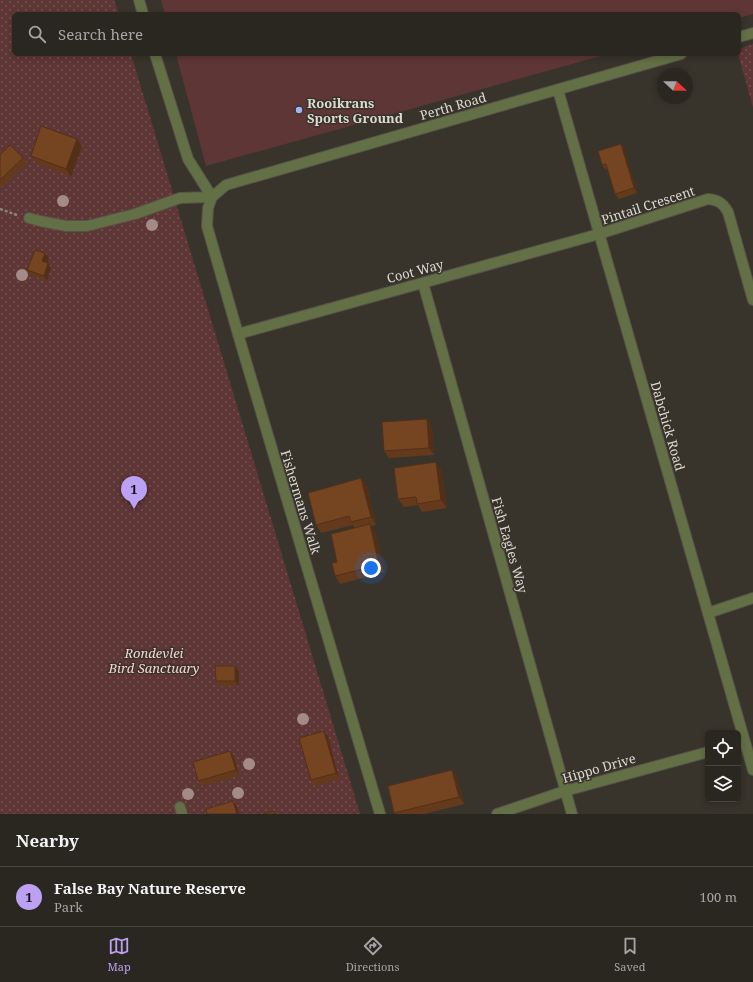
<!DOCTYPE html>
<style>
body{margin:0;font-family:"Noto Serif",serif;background:#36332d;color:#f1f3f6}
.controls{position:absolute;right:12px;bottom:12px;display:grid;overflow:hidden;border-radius:6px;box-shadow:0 2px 6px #0003}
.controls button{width:36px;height:36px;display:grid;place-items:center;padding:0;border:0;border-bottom:1px solid #46443e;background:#2a2720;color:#f1f3f6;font:20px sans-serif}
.compass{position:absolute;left:657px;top:68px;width:36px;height:36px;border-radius:50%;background:#2a2720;box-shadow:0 2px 6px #0003;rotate:112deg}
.you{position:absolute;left:371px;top:568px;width:14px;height:14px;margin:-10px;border:3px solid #fff;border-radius:50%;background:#1a73e8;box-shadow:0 0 0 6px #1a73e833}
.badge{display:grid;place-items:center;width:26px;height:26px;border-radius:50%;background:#bca0f2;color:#111;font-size:13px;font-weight:700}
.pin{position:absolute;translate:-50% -33px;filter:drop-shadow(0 1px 2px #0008)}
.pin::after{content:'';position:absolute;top:21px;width:14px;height:12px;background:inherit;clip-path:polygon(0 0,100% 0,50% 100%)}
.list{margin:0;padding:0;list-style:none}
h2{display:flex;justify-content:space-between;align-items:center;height:52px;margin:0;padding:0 16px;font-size:17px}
h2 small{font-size:13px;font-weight:400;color:#a5a5a5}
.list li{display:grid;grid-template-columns:26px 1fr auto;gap:12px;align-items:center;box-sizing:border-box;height:60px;padding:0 16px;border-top:1px solid #46443e}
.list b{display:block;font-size:15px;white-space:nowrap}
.list p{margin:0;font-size:13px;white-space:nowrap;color:#a5a5a5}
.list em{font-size:13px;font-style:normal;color:#a5a5a5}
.icon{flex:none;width:22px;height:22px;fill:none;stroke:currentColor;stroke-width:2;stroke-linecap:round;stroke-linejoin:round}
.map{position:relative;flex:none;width:753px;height:814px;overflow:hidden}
.search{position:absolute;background:#2a2720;box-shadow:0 2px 6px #0003;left:12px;right:12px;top:12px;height:44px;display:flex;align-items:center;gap:10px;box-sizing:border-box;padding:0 14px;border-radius:6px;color:#a5a5a5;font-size:15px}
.sheet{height:112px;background:#2a2720}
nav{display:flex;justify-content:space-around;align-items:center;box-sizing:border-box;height:56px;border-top:1px solid #46443e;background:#2a2720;font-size:11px;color:#a5a5a5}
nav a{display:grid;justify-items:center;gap:2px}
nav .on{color:#bca0f2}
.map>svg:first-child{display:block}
.green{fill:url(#green-dots)}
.pitch{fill:#5f3636}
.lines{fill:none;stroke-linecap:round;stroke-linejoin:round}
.minor-casing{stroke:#565249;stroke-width:12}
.path{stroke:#88857d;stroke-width:2.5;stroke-dasharray:3 2;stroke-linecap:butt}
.minor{stroke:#636f45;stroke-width:10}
.tree{fill:#a38b87}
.wall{fill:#653a1c}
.shaded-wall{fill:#523017}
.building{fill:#754421;stroke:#523017}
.poi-dot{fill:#a6b1fc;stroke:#38342b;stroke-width:1.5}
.labels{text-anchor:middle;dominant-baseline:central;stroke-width:3;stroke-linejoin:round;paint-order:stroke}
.poi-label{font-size:13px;font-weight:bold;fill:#dcd9d3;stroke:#38342b;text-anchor:start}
.street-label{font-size:13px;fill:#dcd9d3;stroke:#38342b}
.park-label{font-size:13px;font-style:italic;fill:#fbd2d2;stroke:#38342b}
</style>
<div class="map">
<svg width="753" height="814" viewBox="0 0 753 814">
<defs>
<pattern id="green-dots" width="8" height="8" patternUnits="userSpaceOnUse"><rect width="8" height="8" fill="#5f3636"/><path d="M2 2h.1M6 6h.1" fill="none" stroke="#755252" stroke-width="1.8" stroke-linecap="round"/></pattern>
</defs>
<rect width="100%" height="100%" fill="#38342b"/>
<!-- green -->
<g class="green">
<path d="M 0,0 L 114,0 L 119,14 L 14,14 L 14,54 L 131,54 L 360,814 L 0,814 Z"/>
<path d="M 753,44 L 753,107 L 738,54 L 739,54 L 739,49 Z"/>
</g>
<!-- pitch -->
<g class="pitch">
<path d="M 161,0 L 753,0 L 753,14 L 739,18 L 739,14 L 165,14 Z"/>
<path d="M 176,54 L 608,54 L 206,166 Z"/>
</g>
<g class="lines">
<defs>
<g id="minor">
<path d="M 139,0 L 143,14"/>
<path d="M 739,37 L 753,33"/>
<path d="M 155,54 L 188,159 L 212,197"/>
<path d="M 558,90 L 753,770"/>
<path d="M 212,197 L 208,208 L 207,226 L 238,334 L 380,814"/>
<path d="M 212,197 L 226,185 L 681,54"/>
<path d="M 29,218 L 40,221 L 66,226 L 87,226 L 135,214 L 180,198 L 212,197"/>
<path d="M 423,283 L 572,814"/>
<path d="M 238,334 L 599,234 L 708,199 C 718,200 723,203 728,212 L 753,300"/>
<path d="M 708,613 L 753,598"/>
<path d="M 180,807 L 182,814"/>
<path d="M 497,814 L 565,791 L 708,752"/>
</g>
</defs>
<!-- minor casing -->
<use href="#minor" class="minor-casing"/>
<!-- path -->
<path class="path" d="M 0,209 L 17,215"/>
<!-- minor -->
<use href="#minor" class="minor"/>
</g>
<!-- trees -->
<g class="tree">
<circle cx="63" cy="201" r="6"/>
<circle cx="152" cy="225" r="6"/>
<circle cx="22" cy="275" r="6"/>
<circle cx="303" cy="719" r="6"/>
<circle cx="249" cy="764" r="6"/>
<circle cx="238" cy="793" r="6"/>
<circle cx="188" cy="794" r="6"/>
</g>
<!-- wall -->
<g class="wall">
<path d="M 77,139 L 82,146 L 71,177 L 36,163 L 31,156 Z"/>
<path d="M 621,144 L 624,149 L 637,193 L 619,199 L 615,194 L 608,170 L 606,170 L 602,165 Z"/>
<path d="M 0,155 L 23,158 L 27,163 L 0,188 Z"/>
<path d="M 49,258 L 47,263 L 51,268 L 47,281 L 31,275 L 27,270 Z"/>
<path d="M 432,427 L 434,455 L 389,458 L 384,451 Z"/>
<path d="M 441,469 L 447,508 L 422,512 L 418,505 L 404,507 L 398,499 Z"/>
<path d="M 367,486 L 376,525 L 371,526 L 375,532 L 385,572 L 340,584 L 335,576 L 337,562 L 355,528 L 353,525 L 321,533 L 316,525 Z"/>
<path d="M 235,666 L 239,671 L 239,686 L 219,686 L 216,681 Z"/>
<path d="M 324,731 L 328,736 L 339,779 L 314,786 L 311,780 Z"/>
<path d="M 230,751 L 234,757 L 239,776 L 201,786 L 198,781 Z"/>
<path d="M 452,770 L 457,777 L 464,804 L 424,814 L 396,814 L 394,813 Z"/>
</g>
<!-- shaded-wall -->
<g class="shaded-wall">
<path d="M 77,139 L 82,146 L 71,177 L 66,169 Z"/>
<path d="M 621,144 L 624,149 L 637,193 L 634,188 Z"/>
<path d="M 45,253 L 49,258 L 46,266 L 42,261 Z"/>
<path d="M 48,263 L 51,268 L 47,281 L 44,276 Z"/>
<path d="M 427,419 L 432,427 L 434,455 L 429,448 Z"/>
<path d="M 436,462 L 441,469 L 447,508 L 441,500 Z"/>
<path d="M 361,478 L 367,486 L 376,525 L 371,517 Z"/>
<path d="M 370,524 L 375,532 L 385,572 L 379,565 Z"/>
<path d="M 235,666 L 239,671 L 239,686 L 235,681 Z"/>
<path d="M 324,731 L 328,736 L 339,779 L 336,773 Z"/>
<path d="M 230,751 L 234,757 L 239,776 L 236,770 Z"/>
<path d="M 452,770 L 457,777 L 464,804 L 459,797 Z"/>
<path d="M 233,801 L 237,806 L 239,814 L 237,814 Z"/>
</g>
<!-- building -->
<g class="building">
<path d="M 41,126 L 77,139 L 66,169 L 31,156 Z"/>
<path d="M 621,144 L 634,188 L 615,194 L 606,164 L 602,165 L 598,151 Z"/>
<path d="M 10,145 L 23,158 L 0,180 L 0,155 Z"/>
<path d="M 35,250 L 45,253 L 42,261 L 48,263 L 44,276 L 27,270 Z"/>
<path d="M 427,419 L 429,448 L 384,451 L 382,422 Z"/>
<path d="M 436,462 L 441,500 L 417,504 L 416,497 L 398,499 L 394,468 Z"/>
<path d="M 361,478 L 371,517 L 351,522 L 349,516 L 316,525 L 308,493 Z"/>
<path d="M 370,524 L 379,565 L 335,576 L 332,563 L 337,562 L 331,534 Z"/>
<path d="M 215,666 L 235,666 L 235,681 L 216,681 Z"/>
<path d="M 324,731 L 336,773 L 311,780 L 299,738 Z"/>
<path d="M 230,751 L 236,770 L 198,781 L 193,762 Z"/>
<path d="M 452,770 L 459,797 L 394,813 L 388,786 Z"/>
<path d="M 233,801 L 237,814 L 207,814 L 206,809 Z"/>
<path d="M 274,811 L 274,814 L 263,814 Z"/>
</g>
<!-- markers -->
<circle class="poi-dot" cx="299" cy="110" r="4"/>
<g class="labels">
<!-- poi labels -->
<g class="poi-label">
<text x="307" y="103">Rooikrans<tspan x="307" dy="15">Sports Ground</tspan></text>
</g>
<!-- street labels -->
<g class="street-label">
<text transform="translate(453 106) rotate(-16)">Perth Road</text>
<text transform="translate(648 205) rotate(-18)">Pintail Crescent</text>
<text transform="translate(415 271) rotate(-15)">Coot Way</text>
<text transform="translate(668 426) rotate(74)">Dabchick Road</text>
<text transform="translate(301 502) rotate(73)">Fishermans Walk</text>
<text transform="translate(510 545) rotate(74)">Fish Eagles Way</text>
<text transform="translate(599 768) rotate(-16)">Hippo Drive</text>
</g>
<!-- park labels -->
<g class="park-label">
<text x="154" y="653">Rondevlei<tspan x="154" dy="15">Bird Sanctuary</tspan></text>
</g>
</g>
</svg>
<div class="controls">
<button><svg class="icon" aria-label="locate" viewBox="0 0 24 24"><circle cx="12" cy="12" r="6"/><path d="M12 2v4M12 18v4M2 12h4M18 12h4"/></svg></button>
<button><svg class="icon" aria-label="layers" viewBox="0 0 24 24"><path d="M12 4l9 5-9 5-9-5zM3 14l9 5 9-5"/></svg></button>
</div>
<svg class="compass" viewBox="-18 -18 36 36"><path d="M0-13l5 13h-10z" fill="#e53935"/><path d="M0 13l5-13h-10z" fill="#a5a5a5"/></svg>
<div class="you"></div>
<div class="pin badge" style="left:134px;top:509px">1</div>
<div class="search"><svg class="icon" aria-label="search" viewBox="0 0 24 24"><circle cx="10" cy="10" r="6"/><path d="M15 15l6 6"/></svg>Search here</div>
</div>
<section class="sheet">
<h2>Nearby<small></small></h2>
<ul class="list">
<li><span class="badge">1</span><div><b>False Bay Nature Reserve</b><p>Park</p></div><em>100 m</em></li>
</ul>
</section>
<nav>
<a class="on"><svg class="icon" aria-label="map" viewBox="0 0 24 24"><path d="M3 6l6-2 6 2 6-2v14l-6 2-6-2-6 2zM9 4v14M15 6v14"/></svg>Map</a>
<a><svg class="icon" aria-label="directions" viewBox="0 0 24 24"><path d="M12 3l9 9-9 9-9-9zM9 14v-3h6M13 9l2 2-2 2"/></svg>Directions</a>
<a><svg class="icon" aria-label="saved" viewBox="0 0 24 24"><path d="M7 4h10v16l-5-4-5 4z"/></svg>Saved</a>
</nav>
